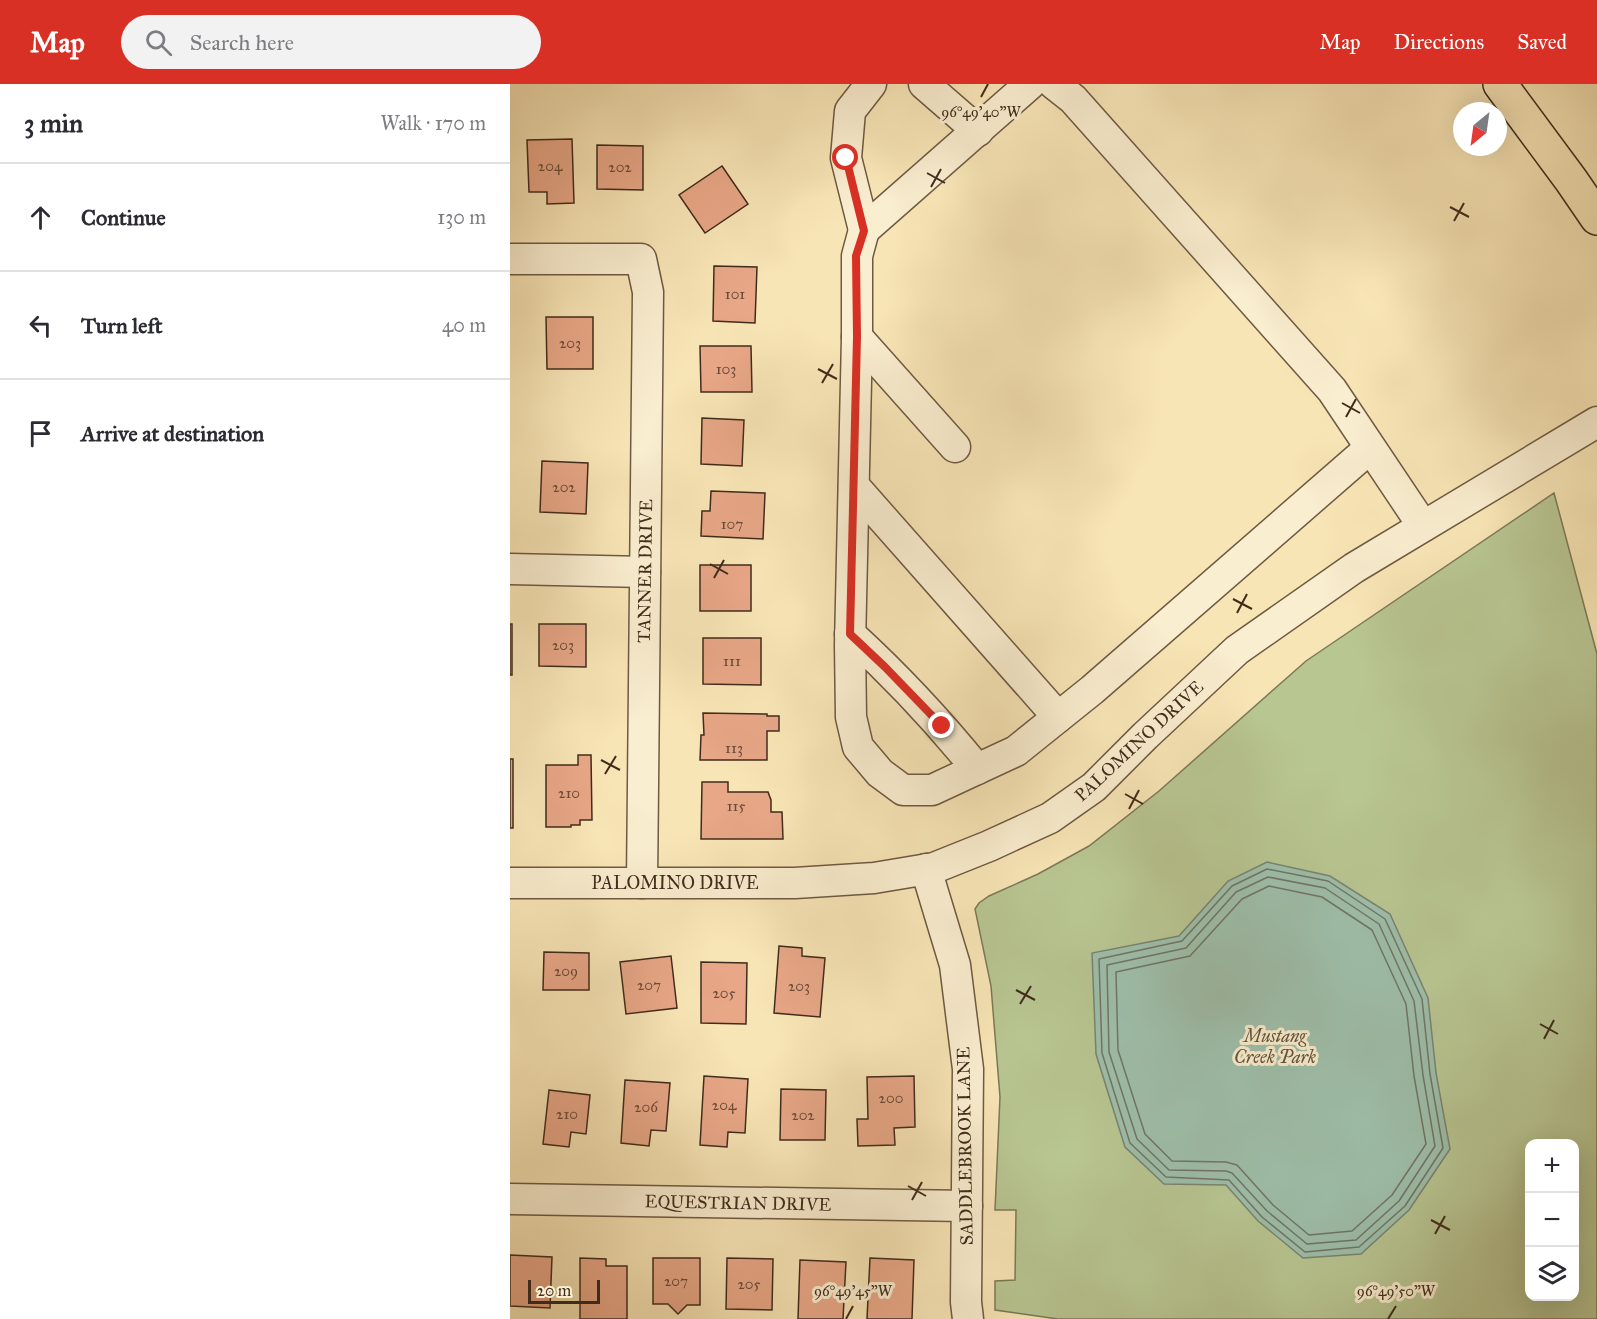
<!DOCTYPE html>
<meta charset="utf-8">
<style>
body{margin:0;font-family:"IM FELL Great Primer",serif;background:#f2f2f3;color:#2b2b33}
.controls{position:absolute;right:18px;bottom:18px;display:grid;overflow:hidden;border-radius:12px;box-shadow:0 6px 24px #0002}
.controls button{width:54px;height:54px;display:grid;place-items:center;padding:0;border:0;border-bottom:2px solid #e1e1e2;background:#fff;color:#2b2b33;font:30px sans-serif}
.compass{position:absolute;left:943px;top:18px;width:54px;height:54px;border-radius:50%;background:#fff;box-shadow:0 6px 24px #0002;rotate:209deg}
.scale{position:absolute;left:18px;bottom:15px;width:72px;box-sizing:border-box;padding-left:6px;border:3px solid #402c1c;border-top:0;font-size:16px;line-height:21px;white-space:nowrap;color:#402c1c;-webkit-text-stroke:4px #faeed0;paint-order:stroke}
.stop{position:absolute;width:18px;height:18px;margin:-14px;border:4px solid #d93025;border-radius:50%;background:#fff}
.stop.end{background:#d93025;border-color:#fff;box-shadow:0 2px 6px #0008}
.list{margin:0;padding:0;list-style:none}
h2{display:flex;justify-content:space-between;align-items:center;height:78px;margin:0;padding:0 24px;font-size:26px}
h2 small{font-size:20px;font-weight:400;color:#7c7c81}
.list li{display:grid;grid-template-columns:39px 1fr auto;gap:18px;align-items:center;box-sizing:border-box;height:108px;padding:0 24px;border-top:2px solid #e1e1e2}
.list b{display:block;font-size:22px;white-space:nowrap}
.list em{font-size:20px;font-style:normal;color:#7c7c81}
.icon{flex:none;width:33px;height:33px;fill:none;stroke:currentColor;stroke-width:2;stroke-linecap:round;stroke-linejoin:round}
.map{position:relative;flex:none;width:1087px;height:1235px;overflow:hidden}
header{display:flex;align-items:center;gap:36px;box-sizing:border-box;height:84px;padding:0 30px;background:#d93025;color:#fff}
header strong{font-size:28px}
nav{display:flex;gap:33px;margin-inline-start:auto;font-size:21px}
.search{width:420px;height:54px;background:#f2f2f3;display:flex;align-items:center;gap:15px;box-sizing:border-box;padding:0 21px;border-radius:33px;color:#7c7c81;font-size:22px}
main{display:flex}
aside{flex:1;background:#fff}
.map>svg:first-child{display:block}
.green{fill:#b8c692;stroke:#7c7957;stroke-width:1.5;fill-rule:evenodd}
.water{fill:#9ebfab;stroke:#788472;stroke-width:1.5}
.lines{fill:none;stroke-linecap:round;stroke-linejoin:round}
.shore{stroke:#6f7664;stroke-width:1.5}
.building{fill:#e8a787;stroke:#402c1c;stroke-width:1.5}
.minor-casing{stroke:#6e5a42;stroke-width:33}
.major-casing{stroke:#402c1c;stroke-width:36}
.minor{stroke:#faeed0;stroke-width:30}
.major{stroke:#f8e5b6;stroke-width:33}
.route{stroke:#d93025;stroke-width:8}
.ticks{fill:none;stroke:#402c1c;stroke-width:2}
.labels{text-anchor:middle;dominant-baseline:central;stroke-width:6;stroke-linejoin:round;paint-order:stroke}
.number-label{font-size:15px;fill:#6a4b37}
.street-label{font-size:18px;fill:#402c1c;stroke:#faeed0}
.park-label{font-size:18px;font-style:italic;fill:#5e523a;stroke:#faeed0}
.ticks-label{font-size:15px;text-anchor:middle;fill:#402c1c;stroke:#faeed0;stroke-width:6;stroke-linejoin:round;paint-order:stroke}
</style>
<header>
<strong>Map</strong>
<div class="search"><svg class="icon" aria-label="search" viewBox="0 0 24 24"><circle cx="10" cy="10" r="6"/><path d="M15 15l6 6"/></svg>Search here</div>
<nav><a>Map</a><a>Directions</a><a>Saved</a></nav>
</header>
<main>
<aside>
<h2>3 min<small>Walk · 170 m</small></h2>
<ul class="list">
<li><svg class="icon" aria-label="ahead" viewBox="0 0 24 24"><path d="M12 20V5M6 11l6-6 6 6"/></svg><div><b>Continue</b></div><em>130 m</em></li>
<li><svg class="icon" aria-label="left" viewBox="0 0 24 24"><path d="M17 20v-9H6M10 6l-5 5 5 5"/></svg><div><b>Turn left</b></div><em>40 m</em></li>
<li><svg class="icon" aria-label="arrive" viewBox="0 0 24 24"><path d="M6 21V4h12l-3 4 3 4H6"/></svg><div><b>Arrive at destination</b></div></li>
</ul>
</aside>
<div class="map">
<svg width="1087" height="1235" viewBox="0 0 1087 1235">
<rect width="100%" height="100%" fill="#f8e5b6"/>
<filter id="stains"><feTurbulence type="fractalNoise" baseFrequency=".00333" numOctaves="4"/><feColorMatrix values="0 0 0 0 .2 0 0 0 0 .09 0 0 0 0 .02 0 0 0 .5 -.17"/></filter>
<radialGradient id="worn" r=".72"><stop offset=".6" stop-color="#630" stop-opacity="0"/><stop offset="1" stop-color="#630" stop-opacity=".3"/></radialGradient>
<!-- green -->
<path class="green" d="M 1044,409 L 1087,570 L 1087,1235 L 548,1235 L 485,1226 L 485,1197 L 505,1196 L 506,1126 L 485,1126 L 490,1013 L 481,902 L 465,825 L 469,819 L 479,812 L 528,790 L 579,762 L 649,707 L 796,577 ZM 1020,1060 L 1064,1060 L 1064,1212 L 1020,1212 Z"/>
<!-- water -->
<path class="water" d="M 757,778 L 820,792 L 880,830 L 918,914 L 926,989 L 940,1065 L 899,1126 L 851,1170 L 793,1174 L 748,1137 L 716,1101 L 654,1100 L 615,1063 L 586,970 L 582,869 L 669,852 L 718,797 Z"/>
<g class="lines">
<!-- shore -->
<g class="shore">
<path d="M 757,785 L 818,797 L 875,835 L 912,915 L 920,990 L 933,1064 L 895,1122 L 849,1163 L 795,1168 L 752,1133 L 719,1096 L 656,1093 L 620,1059 L 592,969 L 589,875 L 672,857 L 722,802 Z"/>
<path d="M 758,793 L 815,804 L 869,840 L 904,917 L 913,991 L 925,1062 L 889,1117 L 846,1156 L 797,1160 L 757,1127 L 722,1089 L 716,1087 L 659,1086 L 627,1055 L 599,968 L 597,881 L 676,864 L 726,808 Z"/>
<path d="M 759,802 L 812,813 L 862,846 L 896,920 L 904,992 L 916,1060 L 882,1111 L 842,1147 L 799,1151 L 763,1121 L 727,1081 L 716,1078 L 662,1077 L 635,1050 L 608,966 L 606,888 L 680,872 L 732,815 Z"/>
</g>
</g>
<!-- building -->
<g class="building">
<path d="M 62,55 L 64,119 L 37,120 L 37,108 L 19,108 L 17,56 Z"/>
<path d="M 87,61 L 133,62 L 133,106 L 87,105 Z"/>
<path d="M 212,82 L 238,120 L 195,149 L 169,111 Z"/>
<path d="M 204,182 L 247,183 L 245,239 L 203,237 Z"/>
<path d="M 36,233 L 83,233 L 83,285 L 37,285 Z"/>
<path d="M 190,262 L 241,262 L 242,308 L 191,308 Z"/>
<path d="M 192,334 L 234,336 L 232,382 L 191,380 Z"/>
<path d="M 32,377 L 78,379 L 76,430 L 30,428 Z"/>
<path d="M 201,407 L 255,409 L 253,455 L 191,452 L 192,427 L 200,427 Z"/>
<rect x="190" y="481" width="51" height="46"/>
<rect x="0" y="540" width="2" height="51"/>
<path d="M 29,540 L 76,540 L 76,583 L 29,582 Z"/>
<path d="M 193,554 L 251,554 L 251,601 L 193,600 Z"/>
<path d="M 193,629 L 257,630 L 257,632 L 269,632 L 269,647 L 257,647 L 257,676 L 190,676 L 191,651 L 194,651 Z"/>
<path d="M 68,671 L 81,671 L 82,736 L 70,736 L 70,741 L 61,741 L 61,743 L 36,743 L 36,681 L 68,681 Z"/>
<rect x="0" y="675" width="3" height="69"/>
<path d="M 192,698 L 218,698 L 218,708 L 258,708 L 261,716 L 261,728 L 272,728 L 273,755 L 191,755 Z"/>
<path d="M 269,862 L 292,864 L 292,872 L 315,874 L 310,933 L 264,929 Z"/>
<path d="M 34,868 L 79,869 L 79,906 L 33,906 Z"/>
<path d="M 161,872 L 167,924 L 116,930 L 110,878 Z"/>
<path d="M 191,878 L 237,879 L 236,940 L 191,939 Z"/>
<path d="M 194,992 L 238,995 L 235,1049 L 218,1048 L 217,1063 L 190,1061 Z"/>
<path d="M 404,992 L 405,1043 L 384,1044 L 385,1061 L 348,1062 L 347,1035 L 358,1035 L 357,993 Z"/>
<path d="M 115,996 L 160,999 L 156,1047 L 141,1046 L 139,1062 L 111,1059 Z"/>
<path d="M 271,1005 L 316,1006 L 315,1056 L 270,1056 Z"/>
<path d="M 39,1006 L 80,1011 L 76,1050 L 61,1048 L 59,1063 L 33,1060 Z"/>
<path d="M 0,1171 L 42,1173 L 40,1224 L 0,1222 Z"/>
<path d="M 70,1174 L 96,1175 L 96,1182 L 117,1182 L 117,1235 L 70,1235 Z"/>
<path d="M 143,1174 L 190,1174 L 190,1221 L 177,1221 L 168,1230 L 158,1220 L 143,1220 Z"/>
<path d="M 217,1174 L 263,1175 L 262,1226 L 216,1225 Z"/>
<path d="M 360,1174 L 404,1176 L 402,1235 L 357,1235 Z"/>
<path d="M 290,1176 L 336,1178 L 333,1235 L 288,1235 Z"/>
</g>
<g class="lines">
<defs>
<g id="minor">
<path d="M 361,0 L 340,27 L 336,74 L 354,146 L 520,0"/>
<path d="M 414,0 L 468,47"/>
<path d="M 544,0 L 563,15 L 822,306 L 913,442"/>
<path d="M 354,146 L 347,172 L 347,253 L 340,561 L 341,633 L 348,663 L 370,689 L 393,706 L 422,706 L 506,667 L 582,606 L 860,364"/>
<path d="M 0,175 L 131,175 L 138,208 L 132,799"/>
<path d="M 347,253 L 445,363"/>
<path d="M 344,402 L 548,633"/>
<path d="M 0,485 L 135,488"/>
<path d="M 340,550 C 386,592 428,637 467,685"/>
<path d="M 416,785 L 445,881 L 458,985 L 456,1218 L 458,1235"/>
<path d="M 0,799 L 285,799 L 364,794 L 424,784 L 479,762 L 540,734 L 584,703 L 635,652 L 727,566 L 844,484 L 1087,338"/>
<path d="M 0,1115 L 457,1122"/>
</g>
<path id="major" d="M 990,0 L 1061,96 L 1087,134"/>
</defs>
<!-- minor casing -->
<use href="#minor" class="minor-casing"/>
<!-- major casing -->
<use href="#major" class="major-casing"/>
<!-- minor -->
<use href="#minor" class="minor"/>
<!-- major -->
<use href="#major" class="major"/>
</g>
<g class="lines">
<!-- route -->
<path class="route" d="M 336,74 L 354,147 L 346,172 L 347,253 L 340,550 L 375,583 L 432,642"/>
</g>
<!-- ticks -->
<path class="ticks" d="M 471,13 L 478,0M 417,89 L 435,99M 421,103 L 431,85M 940,123 L 959,133M 944,137 L 954,119M 308,285 L 327,295M 312,299 L 323,280M 832,319 L 850,329M 836,333 L 846,315M 200,480 L 218,490M 204,494 L 214,476M 723,515 L 742,525M 727,529 L 737,510M 91,676 L 110,686M 95,690 L 106,672M 615,710 L 633,720M 619,725 L 629,706M 506,906 L 525,916M 510,920 L 521,902M 1030,940 L 1048,950M 1034,955 L 1044,936M 398,1102 L 416,1112M 402,1116 L 412,1098M 921,1136 L 940,1146M 925,1150 L 935,1132M 336,1235 L 343,1222M 878,1235 L 886,1222"/>
<g class="labels">
<!-- number labels -->
<g class="number-label">
<text x="40" y="82">204</text>
<text x="110" y="83">202</text>
<text x="225" y="210">101</text>
<text x="60" y="259">203</text>
<text x="216" y="285">103</text>
<text x="54" y="403">202</text>
<text x="222" y="440">107</text>
<text x="53" y="561">203</text>
<text x="222" y="577">111</text>
<text x="224" y="664">113</text>
<text x="59" y="709">210</text>
<text x="226" y="722">115</text>
<text x="56" y="887">209</text>
<text x="139" y="901">207</text>
<text x="289" y="902">203</text>
<text x="214" y="909">205</text>
<text x="381" y="1014">200</text>
<text x="214" y="1021">204</text>
<text x="136" y="1023">206</text>
<text x="57" y="1030">210</text>
<text x="293" y="1031">202</text>
<text x="166" y="1197">207</text>
<text x="239" y="1200">205</text>
</g>
<!-- street labels -->
<g class="street-label">
<text transform="translate(135 487) rotate(-89)">TANNER DRIVE</text>
<text transform="translate(629 657) rotate(-43)">PALOMINO DRIVE</text>
<text x="165" y="799">PALOMINO DRIVE</text>
<text transform="translate(455 1062) rotate(-91)">SADDLEBROOK LANE</text>
<text transform="translate(228 1119) rotate(1)">EQUESTRIAN DRIVE</text>
</g>
<!-- park labels -->
<g class="park-label">
<text x="765" y="952">Mustang<tspan x="765" dy="21">Creek Park</tspan></text>
</g>
</g>
<g class="ticks-label">
<text x="471" y="33">96°49'40"W</text>
<text x="343" y="1212">96°49'45"W</text>
<text x="886" y="1212">96°49'50"W</text>
</g>
<rect width="100%" height="100%" filter="url(#stains)"/>
<rect width="100%" height="100%" fill="url(#worn)"/>
</svg>
<div class="controls">
<button>+</button>
<button>−</button>
<button><svg class="icon" aria-label="layers" viewBox="0 0 24 24"><path d="M12 4l9 5-9 5-9-5zM3 14l9 5 9-5"/></svg></button>
</div>
<svg class="compass" viewBox="-18 -18 36 36"><path d="M0-13l5 13h-10z" fill="#e53935"/><path d="M0 13l5-13h-10z" fill="#7c7c81"/></svg>
<div class="scale">20 m</div>
<div class="stop" style="left:336px;top:74px"></div>
<div class="stop end" style="left:432px;top:642px"></div>
</div>
</main>
